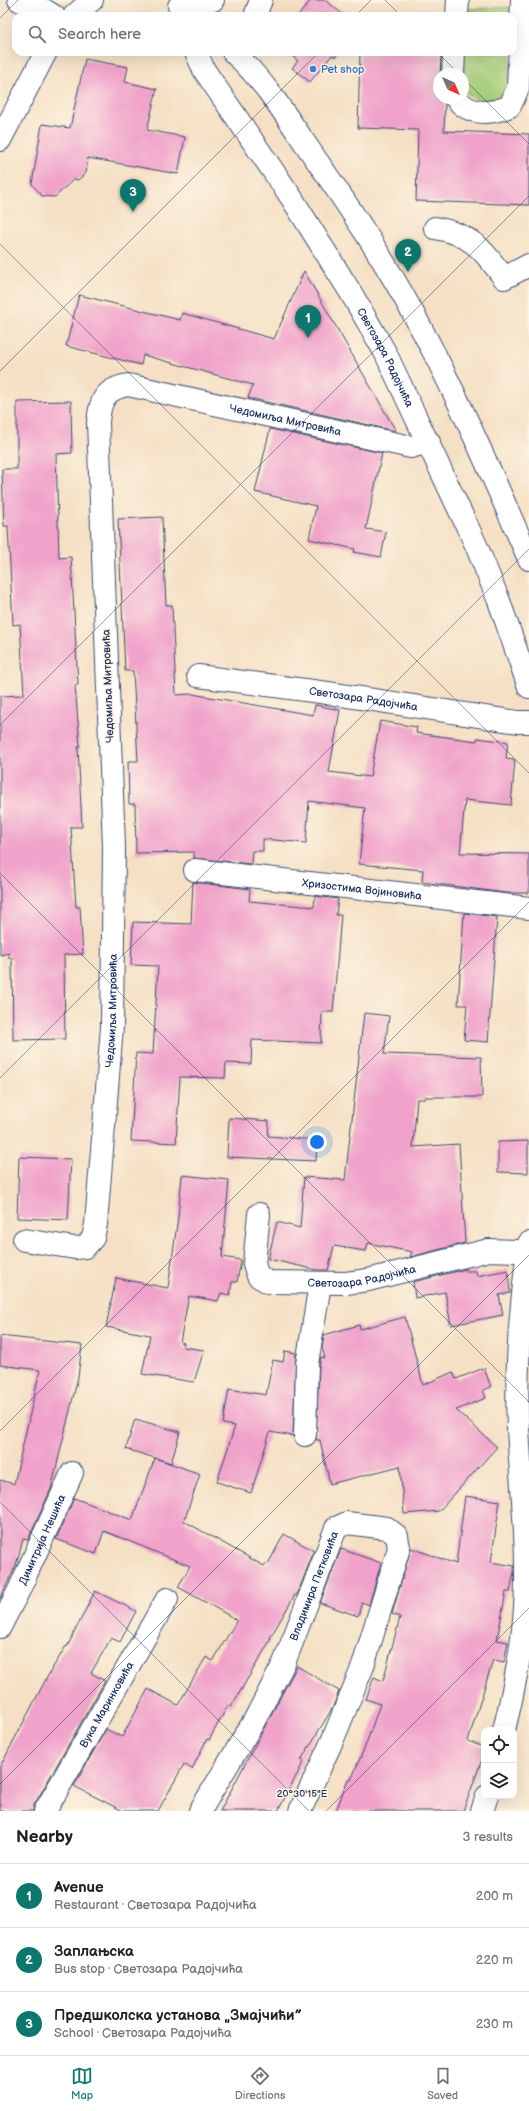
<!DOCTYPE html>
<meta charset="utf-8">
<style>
body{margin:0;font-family:"Balsamiq Sans",sans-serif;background:#f2f2f2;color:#202124}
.controls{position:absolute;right:12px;bottom:12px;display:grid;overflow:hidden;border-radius:8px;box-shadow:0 4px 16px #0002}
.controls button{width:36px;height:36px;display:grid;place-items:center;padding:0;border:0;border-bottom:1px solid #e0e0e0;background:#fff;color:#202124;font:20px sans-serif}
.compass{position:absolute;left:433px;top:68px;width:36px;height:36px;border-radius:50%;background:#fff;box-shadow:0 4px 16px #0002;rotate:135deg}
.you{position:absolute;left:317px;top:1142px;width:14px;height:14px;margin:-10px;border:3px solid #fff;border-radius:50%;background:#1a73e8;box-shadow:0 0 0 6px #1a73e833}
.badge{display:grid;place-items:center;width:26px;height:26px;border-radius:50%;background:#0f766e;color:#fff;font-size:13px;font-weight:700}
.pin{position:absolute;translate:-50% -33px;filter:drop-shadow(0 1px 2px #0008)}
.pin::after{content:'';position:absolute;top:21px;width:14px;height:12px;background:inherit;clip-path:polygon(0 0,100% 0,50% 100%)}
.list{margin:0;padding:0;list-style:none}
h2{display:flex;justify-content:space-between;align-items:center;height:52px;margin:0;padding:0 16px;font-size:17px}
h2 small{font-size:13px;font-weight:400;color:#757577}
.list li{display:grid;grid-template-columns:26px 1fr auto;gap:12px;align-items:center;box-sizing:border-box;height:64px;padding:0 16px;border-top:1px solid #e0e0e0}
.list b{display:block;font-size:15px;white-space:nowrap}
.list p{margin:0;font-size:13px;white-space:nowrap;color:#757577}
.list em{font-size:13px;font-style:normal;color:#757577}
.icon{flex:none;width:22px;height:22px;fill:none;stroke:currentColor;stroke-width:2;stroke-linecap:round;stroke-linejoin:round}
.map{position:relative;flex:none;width:529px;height:1811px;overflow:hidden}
.search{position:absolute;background:#fff;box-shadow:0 4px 16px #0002;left:12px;right:12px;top:12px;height:44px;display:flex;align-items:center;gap:10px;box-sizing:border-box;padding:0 14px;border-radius:12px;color:#757577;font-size:15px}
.sheet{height:244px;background:#fff}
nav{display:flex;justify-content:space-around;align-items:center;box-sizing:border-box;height:56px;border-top:1px solid #e0e0e0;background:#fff;font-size:11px;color:#757577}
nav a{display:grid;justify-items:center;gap:2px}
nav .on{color:#0f766e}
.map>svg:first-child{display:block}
.green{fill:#a5cd79;stroke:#607e6c}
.building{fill:#f0a2ca}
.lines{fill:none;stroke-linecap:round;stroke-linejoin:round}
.minor-casing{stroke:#3c4a6d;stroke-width:24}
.major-casing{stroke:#3c4a6d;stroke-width:24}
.minor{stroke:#fff;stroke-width:22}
.major{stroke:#fff;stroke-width:22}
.ticks{fill:none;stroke:#1b2f5e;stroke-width:1;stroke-opacity:0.45}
.shop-dot{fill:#3f7fe0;stroke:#fcf5e5;stroke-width:1.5}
.labels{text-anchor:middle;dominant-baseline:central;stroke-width:3;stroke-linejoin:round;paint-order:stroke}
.shop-label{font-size:11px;fill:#366cbe;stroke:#fcf5e5;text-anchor:start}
.street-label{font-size:11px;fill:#1b2f5e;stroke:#fcf5e5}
.ticks-label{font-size:10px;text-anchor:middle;fill:#1b2f5e;stroke:#fcf5e5;stroke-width:3;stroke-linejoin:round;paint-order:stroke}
</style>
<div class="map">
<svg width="529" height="1811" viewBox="0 0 529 1811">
<rect width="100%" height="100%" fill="#fcf5e5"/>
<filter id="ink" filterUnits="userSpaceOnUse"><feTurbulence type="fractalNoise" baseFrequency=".025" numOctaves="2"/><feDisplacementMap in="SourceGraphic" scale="8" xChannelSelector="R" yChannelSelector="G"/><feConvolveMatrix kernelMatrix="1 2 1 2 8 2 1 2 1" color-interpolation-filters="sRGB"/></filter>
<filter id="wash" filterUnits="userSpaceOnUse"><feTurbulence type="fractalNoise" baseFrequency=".012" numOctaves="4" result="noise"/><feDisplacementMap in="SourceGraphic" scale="16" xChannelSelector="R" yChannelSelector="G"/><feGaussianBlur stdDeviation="0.9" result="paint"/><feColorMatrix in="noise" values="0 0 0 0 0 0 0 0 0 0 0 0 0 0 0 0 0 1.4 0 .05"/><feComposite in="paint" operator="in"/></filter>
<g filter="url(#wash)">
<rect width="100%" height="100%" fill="#f5e0c5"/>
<!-- green -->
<g class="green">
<path d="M 514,7 L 513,16 L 465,16 L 466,9 Z"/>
<path d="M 463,52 L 511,52 L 509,85 L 502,99 C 486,105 475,102 463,89 Z"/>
</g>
<g id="blocks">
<!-- building -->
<g class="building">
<path d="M 311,0 L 325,0 L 345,16 L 298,16 Z"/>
<path d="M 287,52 L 339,52 L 335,57 L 332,55 L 310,82 L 292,68 L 298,61 Z"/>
<path d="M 360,52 L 441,54 L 439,98 L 444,98 L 445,102 L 444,131 L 529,134 L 529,205 L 416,201 L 418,130 L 358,128 Z"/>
<path d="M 85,59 L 128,67 L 125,82 L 157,89 L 147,130 L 185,137 L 178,174 L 88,158 L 86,173 L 78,180 L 74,179 L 55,197 L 42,196 L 32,184 L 42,124 L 70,128 Z"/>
<path d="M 304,271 L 396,431 L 248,398 L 253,385 L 143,355 L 141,365 L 66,346 L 79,295 L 180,320 L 182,313 L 274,339 Z"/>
<path d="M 71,401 L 72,453 L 56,454 L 59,558 L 71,557 L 78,685 L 75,685 L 80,747 L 78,747 L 82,827 L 71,827 L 76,907 L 80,907 L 83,954 L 64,955 L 65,1039 L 13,1040 L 12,958 L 9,958 L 9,953 L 0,955 L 0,696 L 24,695 L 20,624 L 13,625 L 8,526 L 4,526 L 2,469 L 17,469 L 17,402 Z"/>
<path d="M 270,429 L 382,453 L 366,529 L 386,532 L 381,557 L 354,552 L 355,549 L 309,539 L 316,506 L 255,492 Z"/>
<path d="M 162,517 L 166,605 L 172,605 L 176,695 L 192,694 L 313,715 L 315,705 L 340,710 L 329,772 L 370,777 L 380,721 L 417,727 L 416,733 L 477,741 L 477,738 L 508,742 L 506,759 L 515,760 L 511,805 L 465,800 L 460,853 L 529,854 L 529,893 L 506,893 L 422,882 L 423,870 L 359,864 L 365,808 L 309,801 L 306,843 L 263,839 L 263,851 L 252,851 L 251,864 L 194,858 L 194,852 L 136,853 L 135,804 L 129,804 L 128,761 L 138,761 L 133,671 L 125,671 L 118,519 Z"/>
<path d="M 193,882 L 250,889 L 249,901 L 314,907 L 315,896 L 338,899 L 336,915 L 341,915 L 333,1012 L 322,1012 L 321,1043 L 252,1040 L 251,1064 L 226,1063 L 225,1078 L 180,1077 L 176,1143 L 131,1141 L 136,1053 L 153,1054 L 158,966 L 131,965 L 133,922 L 191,924 Z"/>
<path d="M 464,913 L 497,917 L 488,1042 L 464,1040 L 467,1005 L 458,1005 Z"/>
<path d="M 364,1013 L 389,1016 L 384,1054 L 481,1057 L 482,1097 L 425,1097 L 425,1099 L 417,1099 L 413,1147 L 459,1144 L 465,1243 L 410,1257 L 412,1252 L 368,1243 L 366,1251 L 334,1246 L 328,1270 L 317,1270 L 268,1259 L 277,1222 L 300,1228 L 304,1177 L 345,1180 Z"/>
<path d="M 229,1118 L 269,1121 L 268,1136 L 317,1140 L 316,1161 L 227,1157 Z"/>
<path d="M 528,1141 L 528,1173 L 498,1172 L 498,1142 Z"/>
<path d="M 19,1157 L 71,1159 L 68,1220 L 17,1218 Z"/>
<path d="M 182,1175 L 229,1180 L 222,1257 L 241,1260 L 237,1282 L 232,1282 L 230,1295 L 221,1293 L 218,1301 L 189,1296 L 180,1342 L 184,1343 L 183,1347 L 204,1350 L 194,1382 L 142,1374 L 150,1335 L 106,1327 L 116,1278 L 168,1288 L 178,1217 Z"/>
<path d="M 466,1269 L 466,1271 L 476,1271 L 477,1276 L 508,1270 L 510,1293 L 499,1295 L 503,1315 L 451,1325 L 445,1292 L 415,1298 L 413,1282 Z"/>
<path d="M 405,1317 L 423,1385 L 453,1372 L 456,1379 L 484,1368 L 491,1387 L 483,1390 L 486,1398 L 456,1410 L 497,1447 L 439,1511 L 404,1514 L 400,1466 L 330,1484 L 320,1440 L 316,1440 L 319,1365 L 321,1357 L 325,1358 L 322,1348 L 324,1335 L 359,1325 L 360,1329 Z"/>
<path d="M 0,1336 L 82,1345 L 78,1377 L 51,1489 L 28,1540 L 23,1539 L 16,1565 L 0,1599 L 0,1480 L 14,1484 L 40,1370 L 0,1365 Z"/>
<path d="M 285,1351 L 296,1353 L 293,1436 L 270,1432 L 251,1493 L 217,1482 L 235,1426 L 223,1424 L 229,1389 L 266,1395 L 273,1360 L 283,1362 Z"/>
<path d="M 135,1419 L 180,1432 L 171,1463 L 126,1449 Z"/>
<path d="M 155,1458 L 200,1474 L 184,1521 L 264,1566 L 266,1563 L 268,1564 L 284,1534 L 314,1551 L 297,1595 L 295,1595 L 270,1638 L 271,1639 L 231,1707 L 228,1705 L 209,1740 L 207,1739 L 192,1769 L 184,1764 L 158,1811 L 123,1811 L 74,1786 L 106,1729 L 122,1737 L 148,1689 L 178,1705 L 206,1657 L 213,1661 L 237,1620 L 178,1587 L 190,1566 L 104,1531 L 96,1554 L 56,1539 L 74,1498 L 132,1520 Z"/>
<path d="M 465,1496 L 500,1501 L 491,1562 L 514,1566 L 514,1572 L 510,1592 L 506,1592 L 497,1640 L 508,1642 L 504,1662 L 493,1660 L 468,1741 L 484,1747 L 484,1754 L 463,1811 L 336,1811 L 348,1779 L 351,1780 L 366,1744 L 380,1704 L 366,1699 L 374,1677 L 383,1681 L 400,1617 L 392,1614 L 411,1548 L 456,1564 Z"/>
<path d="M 341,1549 L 381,1563 L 369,1605 L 362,1602 L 358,1616 L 320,1603 Z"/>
<path d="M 95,1591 L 136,1611 L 120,1642 L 111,1638 L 91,1673 L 105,1681 L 34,1805 L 33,1811 L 0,1811 L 0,1767 L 46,1679 L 66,1646 L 67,1647 Z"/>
<path d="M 297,1666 L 339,1691 L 333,1707 L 301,1760 L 304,1761 L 278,1811 L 220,1811 Z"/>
</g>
</g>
</g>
<g filter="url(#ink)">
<use href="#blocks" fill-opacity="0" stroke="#3c4a6d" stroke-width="1"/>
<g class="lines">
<defs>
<g id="minor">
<path d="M 19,0 L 46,11 L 54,16"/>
<path d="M 74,16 L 92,0"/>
<path d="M 457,16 L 458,0"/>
<path d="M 453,74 L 454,52"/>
<path d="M 456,98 C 469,116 492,114 510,106 L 518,88 L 522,0"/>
<path d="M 0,140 L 46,52"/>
<path d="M 435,228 C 471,234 483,249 504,278 L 529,265"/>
<path id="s1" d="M 198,676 L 328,693 L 518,722 L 529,722"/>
<path id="s2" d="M 195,870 L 529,908"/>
<path id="s3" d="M 259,1214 L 254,1264 L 258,1276 L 268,1282 L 346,1283 L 368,1280 L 489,1250 L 516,1251 L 528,1254"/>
<path id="s4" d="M 24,1240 L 75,1248 L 85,1247 L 93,1238 L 96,1224 L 112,1027 L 114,847 L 98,422 C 100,400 105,389 128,385 L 411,447 L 429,442"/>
<path d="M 305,1435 L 307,1364 L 320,1284"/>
<path id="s5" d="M 0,1627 L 19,1590 L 72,1473"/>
<path d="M 504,1730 C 514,1690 522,1649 525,1608 C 529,1547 521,1488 518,1427 C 515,1367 521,1303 529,1243"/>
<path id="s6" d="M 45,1811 L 167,1599"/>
<path id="s7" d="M 200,1811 L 254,1721 L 284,1663 L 336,1528 L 347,1523 L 387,1528 L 397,1536 L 399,1548 L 363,1666 L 333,1739 L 300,1811"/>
<path d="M 482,1811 L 487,1796"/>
</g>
<g id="major">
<path d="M 179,6 L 213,0"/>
<path d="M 255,16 L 261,0"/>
<path id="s8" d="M 196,52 L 204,70 L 291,197 L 351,293 L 385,352 L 476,545 L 499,601 L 529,687"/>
<path d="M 233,52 C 265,81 288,119 313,155 C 338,191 363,227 386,266 C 442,359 485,459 529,559"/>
</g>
</defs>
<!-- minor casing -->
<use href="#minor" class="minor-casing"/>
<!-- major casing -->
<use href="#major" class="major-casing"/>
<!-- minor -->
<use href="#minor" class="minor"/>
<!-- major -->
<use href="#major" class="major"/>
</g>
</g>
<!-- ticks -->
<path class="ticks" d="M 385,0 L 401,16M 355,16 L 371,0M 0,18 L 18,0M 437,52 L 459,74M 463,78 L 529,144M 0,244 L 529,773M 0,371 L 319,52M 0,725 L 529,196M 0,873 L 529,1402M 0,1078 L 529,549M 0,1431 L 529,902M 0,1502 L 309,1811M 0,1784 L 529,1255M 326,1811 L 529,1608"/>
<!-- markers -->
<circle class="shop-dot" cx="313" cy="69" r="4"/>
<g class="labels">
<!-- shop labels -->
<g class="shop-label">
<text x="321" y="69">Pet shop</text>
</g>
<!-- street labels -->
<g class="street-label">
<text stroke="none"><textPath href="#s8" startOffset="360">Светозара Радојчића</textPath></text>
<text stroke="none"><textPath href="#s4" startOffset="1105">Чедомиља Митровића</textPath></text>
<text transform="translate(108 686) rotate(-92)">Чедомиља Митровића</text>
<text stroke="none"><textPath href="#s1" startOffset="167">Светозара Радојчића</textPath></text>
<text stroke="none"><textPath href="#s2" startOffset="168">Хризостима Војиновића</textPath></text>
<text stroke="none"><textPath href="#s4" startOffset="302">Чедомиља Митровића</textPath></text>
<text stroke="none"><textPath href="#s3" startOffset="169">Светозара Радојчића</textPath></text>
<text stroke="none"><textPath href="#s5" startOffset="97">Димитрија Нешића</textPath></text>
<text stroke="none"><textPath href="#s7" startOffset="253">Владимира Петковића</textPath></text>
<text stroke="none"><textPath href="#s6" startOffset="123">Вука Маринковића</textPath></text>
</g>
</g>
<g class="ticks-label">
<text x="302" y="1797">20°30'15"E</text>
</g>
</svg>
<div class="controls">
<button><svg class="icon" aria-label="locate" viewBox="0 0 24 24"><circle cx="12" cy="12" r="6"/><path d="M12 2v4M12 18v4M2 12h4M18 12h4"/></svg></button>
<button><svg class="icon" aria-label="layers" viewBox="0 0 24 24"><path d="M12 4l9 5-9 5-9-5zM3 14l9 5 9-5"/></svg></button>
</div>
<svg class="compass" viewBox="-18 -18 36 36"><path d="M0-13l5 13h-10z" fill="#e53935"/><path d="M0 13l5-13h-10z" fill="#757577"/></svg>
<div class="you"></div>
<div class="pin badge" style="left:308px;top:338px">1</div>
<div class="pin badge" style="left:408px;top:272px">2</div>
<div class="pin badge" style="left:133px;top:212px">3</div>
<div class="search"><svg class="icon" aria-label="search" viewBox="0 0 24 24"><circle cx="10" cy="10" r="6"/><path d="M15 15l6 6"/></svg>Search here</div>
</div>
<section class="sheet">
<h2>Nearby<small>3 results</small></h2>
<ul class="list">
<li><span class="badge">1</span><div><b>Avenue</b><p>Restaurant · Светозара Радојчића</p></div><em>200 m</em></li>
<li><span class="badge">2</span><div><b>Заплањска</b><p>Bus stop · Светозара Радојчића</p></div><em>220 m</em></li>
<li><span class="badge">3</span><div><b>Предшколска установа „Змајчићи”</b><p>School · Светозара Радојчића</p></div><em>230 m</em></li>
</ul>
</section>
<nav>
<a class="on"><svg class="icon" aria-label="map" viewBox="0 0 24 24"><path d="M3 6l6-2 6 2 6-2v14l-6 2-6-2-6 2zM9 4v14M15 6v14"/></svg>Map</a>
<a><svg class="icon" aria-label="directions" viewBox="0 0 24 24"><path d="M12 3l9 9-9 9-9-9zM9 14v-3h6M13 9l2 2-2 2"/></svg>Directions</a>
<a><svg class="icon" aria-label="saved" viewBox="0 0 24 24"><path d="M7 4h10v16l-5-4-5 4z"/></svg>Saved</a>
</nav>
